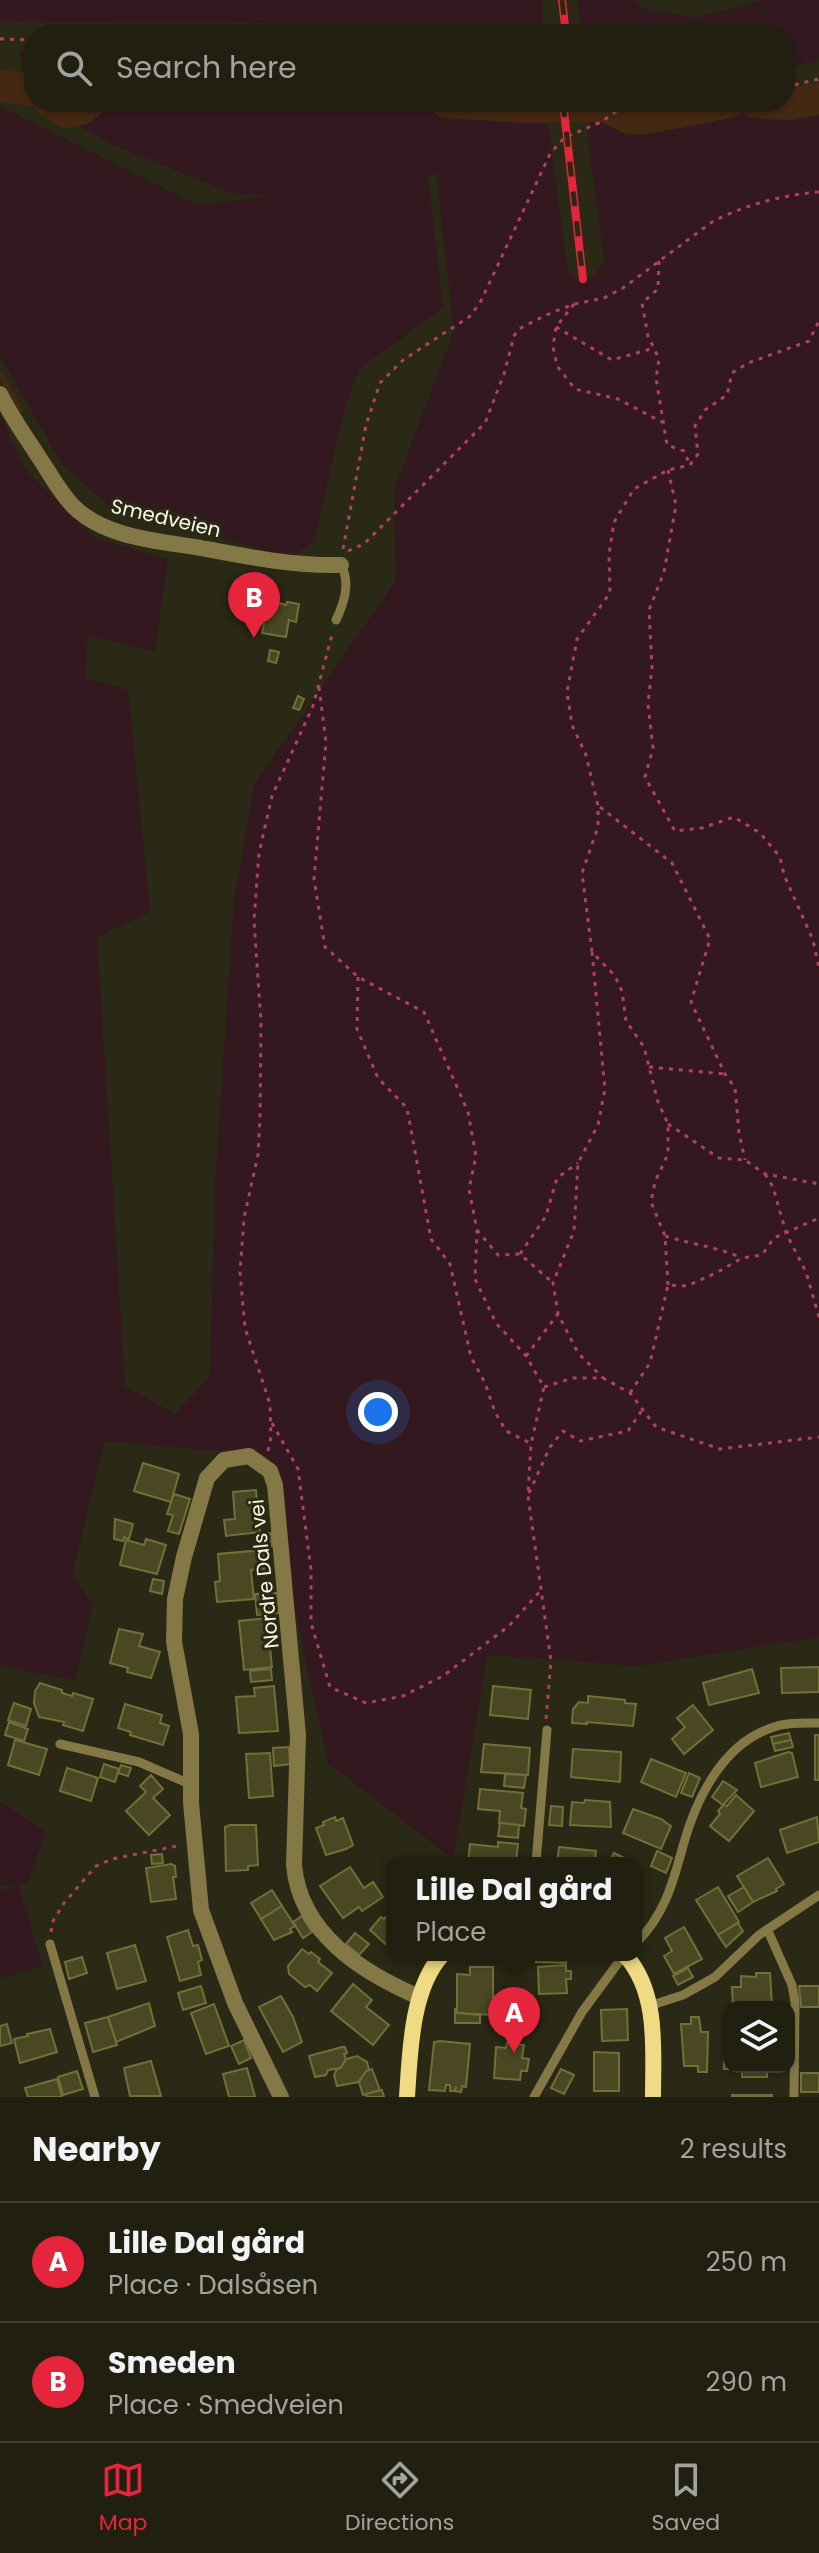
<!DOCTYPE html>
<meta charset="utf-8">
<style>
body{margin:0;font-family:Poppins,sans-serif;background:#2d2c1e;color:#f1f3f6}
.controls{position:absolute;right:24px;bottom:24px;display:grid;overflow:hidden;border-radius:16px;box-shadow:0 2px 6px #0004}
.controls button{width:72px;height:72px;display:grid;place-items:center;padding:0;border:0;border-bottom:2px solid #3d3d30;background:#201f10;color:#f1f3f6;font:40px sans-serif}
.you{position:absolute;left:378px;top:1412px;width:28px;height:28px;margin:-20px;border:6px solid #fff;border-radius:50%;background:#1a73e8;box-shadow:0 0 0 12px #1a73e833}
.badge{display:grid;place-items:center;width:52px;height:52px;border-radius:50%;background:#e4253c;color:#fff;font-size:26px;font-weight:700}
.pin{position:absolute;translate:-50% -66px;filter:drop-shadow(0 2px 4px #0008)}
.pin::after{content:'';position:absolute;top:42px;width:28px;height:24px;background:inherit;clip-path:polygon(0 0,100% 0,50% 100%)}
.popup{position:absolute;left:386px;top:1857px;width:256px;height:104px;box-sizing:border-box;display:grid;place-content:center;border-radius:16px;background:#201f10;filter:drop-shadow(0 2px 6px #0005);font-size:26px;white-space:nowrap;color:#a2a29f}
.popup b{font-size:30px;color:#f1f3f6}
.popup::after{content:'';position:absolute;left:50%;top:100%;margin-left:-16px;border:16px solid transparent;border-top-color:#201f10}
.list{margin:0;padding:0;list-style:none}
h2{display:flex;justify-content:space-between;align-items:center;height:104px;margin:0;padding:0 32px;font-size:34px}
h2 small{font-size:26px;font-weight:400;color:#a2a29f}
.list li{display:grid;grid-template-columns:52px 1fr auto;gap:24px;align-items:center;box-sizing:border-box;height:120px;padding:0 32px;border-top:2px solid #3d3d30}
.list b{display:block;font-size:30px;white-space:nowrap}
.list p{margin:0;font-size:26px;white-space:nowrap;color:#a2a29f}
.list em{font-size:26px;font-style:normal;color:#a2a29f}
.icon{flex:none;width:44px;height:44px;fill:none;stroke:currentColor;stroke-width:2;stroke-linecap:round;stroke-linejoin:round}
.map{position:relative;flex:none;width:819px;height:2097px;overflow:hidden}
.search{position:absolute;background:#201f10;box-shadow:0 2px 6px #0004;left:24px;right:24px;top:24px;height:88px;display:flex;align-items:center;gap:20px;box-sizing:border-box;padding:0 28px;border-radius:32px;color:#a2a29f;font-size:30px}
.sheet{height:344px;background:#201f10}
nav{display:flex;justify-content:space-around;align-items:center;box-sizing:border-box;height:112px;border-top:2px solid #3d3d30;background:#201f10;font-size:22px;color:#a2a29f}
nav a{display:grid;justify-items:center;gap:4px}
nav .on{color:#e4253c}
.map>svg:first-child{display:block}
.green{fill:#33191f}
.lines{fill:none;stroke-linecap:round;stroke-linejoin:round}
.stream{stroke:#452812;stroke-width:5}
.river{stroke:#452812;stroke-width:32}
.building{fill:#494823;stroke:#727038;stroke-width:2}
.path{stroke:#b04160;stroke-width:3;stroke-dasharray:4 6;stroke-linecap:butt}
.lane{stroke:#837846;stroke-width:9}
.street{stroke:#837846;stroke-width:16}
.secondary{stroke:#f0db84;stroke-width:16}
.rail-casing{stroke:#e4253c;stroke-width:8}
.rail{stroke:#2a2915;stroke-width:5;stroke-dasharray:15;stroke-linecap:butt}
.labels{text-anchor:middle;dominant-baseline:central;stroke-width:6;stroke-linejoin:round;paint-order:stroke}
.street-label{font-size:20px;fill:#fbf9e2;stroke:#2a2915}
</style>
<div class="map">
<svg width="819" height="2097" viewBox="0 0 819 2097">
<rect width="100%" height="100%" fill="#2a2915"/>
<!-- green -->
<g class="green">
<path d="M 0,0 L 543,0 L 541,34 L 407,34 L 375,30 L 226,21 L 0,22 Z"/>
<path d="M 577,0 L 635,0 L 644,9 L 696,18 L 763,0 L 819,0 L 819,61 L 785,68 L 785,34 L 582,34 Z"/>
<path d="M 20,50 L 34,50 L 34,100 L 28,96 Z"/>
<path d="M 819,88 L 819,1637 L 637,1666 L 487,1655 L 453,1859 L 328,1763 L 261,1455 L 105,1441 L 72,1575 L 93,1604 L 75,1680 L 0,1666 L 0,414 L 24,468 L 95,538 L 168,559 L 155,652 L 88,635 L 85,678 L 128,690 L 150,912 L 97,937 L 125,1386 L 175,1414 L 210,1377 L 215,1185 L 234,900 L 254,785 L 396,580 L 394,490 L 454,331 L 436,174 L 422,177 L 428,177 L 443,308 L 359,369 L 343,415 L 314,542 L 290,558 L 106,504 L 62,464 L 0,356 L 0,106 L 197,205 L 272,195 L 236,195 L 113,145 L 38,102 L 545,102 L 567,267 L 574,279 L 595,277 L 604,258 L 589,148 L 587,102 L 785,102 L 785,92 Z"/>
<path d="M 0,1801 L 46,1832 L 27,1884 L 18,1885 L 43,1966 L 0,1979 L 0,1891 L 17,1885 L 0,1885 Z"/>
</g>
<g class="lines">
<!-- stream -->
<path class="stream" d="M 0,374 L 20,409"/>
<!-- river -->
<g class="river">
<path d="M 0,86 L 34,90"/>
<path d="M 50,102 L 66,112 L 81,109 L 90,102"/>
<path d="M 446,102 L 525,107 L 604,106 L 630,118 L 641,119 L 729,102"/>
<path d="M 755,102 L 789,104 L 819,99"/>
</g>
</g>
<!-- building -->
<g class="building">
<path d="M 272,601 L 286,605 L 287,602 L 299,604 L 296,622 L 289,620 L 286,637 L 262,633 L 264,624 L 259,623 L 261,611 L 266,612 L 268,602 Z"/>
<path d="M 270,650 L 279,652 L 276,663 L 268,661 Z"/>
<path d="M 298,696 L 304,699 L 299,710 L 293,708 Z"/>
<path d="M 143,1463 L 179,1474 L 171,1502 L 134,1491 Z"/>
<path d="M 256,1490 L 260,1532 L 226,1536 L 224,1520 L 235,1519 L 233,1492 Z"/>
<path d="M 174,1494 L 190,1499 L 179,1534 L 168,1531 L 173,1515 L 167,1514 Z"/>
<path d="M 115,1519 L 133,1524 L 129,1539 L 124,1537 L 123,1541 L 114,1539 Z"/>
<path d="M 271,1533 L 272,1546 L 262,1547 L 260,1534 Z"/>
<path d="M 146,1539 L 166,1545 L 157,1574 L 120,1565 L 126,1540 L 144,1545 Z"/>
<path d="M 263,1550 L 264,1569 L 251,1570 L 254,1599 L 217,1602 L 215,1582 L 220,1581 L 218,1554 Z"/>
<path d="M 153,1579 L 164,1581 L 162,1594 L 150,1591 Z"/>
<path d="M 277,1593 L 279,1613 L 257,1615 L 255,1594 Z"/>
<path d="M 267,1618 L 272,1667 L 244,1670 L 239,1621 Z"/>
<path d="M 119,1629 L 143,1634 L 139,1646 L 160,1652 L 151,1678 L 127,1672 L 128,1668 L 110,1663 Z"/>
<path d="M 819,1667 L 819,1692 L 782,1693 L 781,1668 Z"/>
<path d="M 271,1669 L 272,1680 L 251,1682 L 250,1671 Z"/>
<path d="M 752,1669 L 759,1693 L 709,1705 L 703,1683 Z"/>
<path d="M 40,1683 L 62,1690 L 62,1693 L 72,1696 L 73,1693 L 93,1699 L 83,1731 L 63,1725 L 64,1722 L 39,1717 L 34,1703 L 35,1691 Z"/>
<path d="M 274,1686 L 278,1731 L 239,1733 L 236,1697 L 255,1696 L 254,1688 Z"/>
<path d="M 493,1686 L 531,1690 L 528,1719 L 490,1715 Z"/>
<path d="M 588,1696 L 625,1700 L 625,1703 L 636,1704 L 633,1726 L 587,1722 L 587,1724 L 572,1723 L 573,1709 L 579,1702 L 588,1703 Z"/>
<path d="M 14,1703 L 31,1709 L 26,1726 L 8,1720 Z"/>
<path d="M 125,1704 L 162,1715 L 160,1723 L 169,1726 L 163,1745 L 130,1735 L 131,1732 L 118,1728 Z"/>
<path d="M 693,1705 L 713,1730 L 684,1754 L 672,1739 L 685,1727 L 677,1718 Z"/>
<path d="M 9,1722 L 28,1729 L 24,1741 L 5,1735 Z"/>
<path d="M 789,1733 L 791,1740 L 773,1744 L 771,1737 Z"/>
<rect x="815" y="1735" width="4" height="45"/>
<path d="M 15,1740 L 47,1749 L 39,1775 L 8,1765 Z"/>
<path d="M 791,1740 L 793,1747 L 775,1751 L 773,1744 Z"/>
<path d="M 484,1744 L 530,1748 L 528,1775 L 481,1772 Z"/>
<path d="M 289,1747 L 290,1764 L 274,1766 L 273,1748 Z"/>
<path d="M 573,1749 L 621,1752 L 620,1782 L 571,1777 Z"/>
<path d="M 788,1752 L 792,1753 L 798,1777 L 761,1787 L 755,1763 Z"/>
<path d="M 270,1753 L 273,1796 L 249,1798 L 246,1754 Z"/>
<path d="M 651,1759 L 686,1773 L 676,1797 L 641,1782 Z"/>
<path d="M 104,1764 L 119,1769 L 115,1782 L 100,1777 Z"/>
<path d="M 121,1765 L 131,1768 L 128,1776 L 118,1773 Z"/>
<path d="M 67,1768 L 98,1778 L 91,1801 L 60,1791 Z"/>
<path d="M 689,1773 L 700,1778 L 692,1797 L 681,1793 Z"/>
<path d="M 505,1774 L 526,1775 L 524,1788 L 504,1786 Z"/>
<path d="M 151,1775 L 163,1789 L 153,1798 L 170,1815 L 149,1835 L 126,1811 L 146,1792 L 140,1786 Z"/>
<path d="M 723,1781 L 737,1790 L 723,1805 L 712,1797 Z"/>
<path d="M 480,1789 L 523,1793 L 521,1808 L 526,1809 L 524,1826 L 499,1823 L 500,1811 L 478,1809 Z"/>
<path d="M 736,1795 L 754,1811 L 729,1841 L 710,1826 L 720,1814 L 718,1811 L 723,1805 L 727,1806 Z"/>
<path d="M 585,1800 L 610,1802 L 611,1827 L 570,1825 L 572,1802 L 584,1803 Z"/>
<path d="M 551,1806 L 563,1807 L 562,1826 L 549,1825 Z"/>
<path d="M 633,1809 L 661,1819 L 671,1826 L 661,1849 L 623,1833 Z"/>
<path d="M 335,1817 L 336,1821 L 343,1818 L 353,1845 L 346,1849 L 326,1855 L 316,1828 L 324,1825 L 323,1822 Z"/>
<path d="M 817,1817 L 819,1842 L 787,1853 L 780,1830 Z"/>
<path d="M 500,1823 L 519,1825 L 518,1838 L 498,1836 Z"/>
<path d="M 230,1825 L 256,1825 L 258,1865 L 248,1866 L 248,1870 L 226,1871 L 225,1827 Z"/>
<path d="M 498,1842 L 518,1844 L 516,1863 L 468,1863 L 470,1844 L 498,1847 Z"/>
<path d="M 559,1847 L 596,1851 L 595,1863 L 557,1863 Z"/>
<path d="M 657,1851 L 672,1858 L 666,1873 L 651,1866 Z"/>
<path d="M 614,1853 L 633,1862 L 633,1863 L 609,1863 Z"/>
<path d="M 162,1854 L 163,1863 L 152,1864 L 151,1855 Z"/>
<path d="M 768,1858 L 784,1884 L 776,1889 L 777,1891 L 753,1902 L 737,1876 Z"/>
<path d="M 171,1864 L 175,1866 L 176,1877 L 173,1877 L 176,1899 L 151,1902 L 146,1868 Z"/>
<path d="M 350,1867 L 364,1888 L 373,1882 L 383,1897 L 362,1911 L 359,1907 L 343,1918 L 320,1886 Z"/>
<path d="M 718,1887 L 739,1922 L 718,1935 L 696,1900 Z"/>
<path d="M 744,1887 L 753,1902 L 738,1912 L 728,1896 Z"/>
<path d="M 272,1890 L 282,1906 L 261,1919 L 251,1903 Z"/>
<path d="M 282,1906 L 295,1926 L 290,1929 L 292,1932 L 274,1940 L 261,1919 Z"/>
<path d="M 389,1914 L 392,1917 L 392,1950 L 370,1930 L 381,1917 L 384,1919 Z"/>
<path d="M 302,1916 L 312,1932 L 303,1938 L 293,1922 Z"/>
<path d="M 738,1923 L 743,1931 L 726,1947 L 718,1935 Z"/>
<path d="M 684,1927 L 702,1959 L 674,1974 L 664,1956 L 672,1951 L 665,1938 Z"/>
<path d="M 188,1930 L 193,1946 L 198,1945 L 202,1960 L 198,1962 L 201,1975 L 180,1981 L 167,1937 Z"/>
<path d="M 355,1933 L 369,1944 L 359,1955 L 346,1944 Z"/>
<path d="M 135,1945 L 146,1981 L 117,1989 L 107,1953 Z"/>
<path d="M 302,1949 L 309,1954 L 311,1952 L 320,1959 L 318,1962 L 332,1973 L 317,1991 L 310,1985 L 305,1987 L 289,1974 L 288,1966 Z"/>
<path d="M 536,1955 L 566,1955 L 566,1963 L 536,1962 Z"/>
<path d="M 82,1957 L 87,1973 L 69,1979 L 65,1962 Z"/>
<path d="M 566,1965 L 566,1971 L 571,1971 L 571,1979 L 566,1979 L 567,1993 L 539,1994 L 538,1967 Z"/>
<path d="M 470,1967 L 493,1967 L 493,2015 L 457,2013 L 457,1974 L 470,1975 Z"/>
<path d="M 688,1968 L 693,1977 L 678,1985 L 673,1976 Z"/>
<path d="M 756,1973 L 770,1973 L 772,2007 L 733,2007 L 732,1987 L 741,1987 L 741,1976 L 756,1977 Z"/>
<path d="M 353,1984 L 372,2000 L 366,2007 L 389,2025 L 373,2045 L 331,2011 Z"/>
<path d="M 201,1986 L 206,2003 L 183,2010 L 178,1993 Z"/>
<path d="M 799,1986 L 819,1986 L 819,2007 L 801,2007 Z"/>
<path d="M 281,1996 L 293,2017 L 302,2042 L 283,2052 L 259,2007 Z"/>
<path d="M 149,2003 L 155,2026 L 116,2042 L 108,2017 Z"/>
<path d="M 214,2004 L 229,2046 L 206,2054 L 191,2013 Z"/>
<path d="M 455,2008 L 457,2013 L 480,2015 L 480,2023 L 455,2023 Z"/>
<path d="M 627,2009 L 628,2040 L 602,2041 L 601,2010 Z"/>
<path d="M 108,2017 L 117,2045 L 93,2052 L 85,2023 Z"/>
<path d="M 691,2017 L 699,2017 L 701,2032 L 708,2032 L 707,2072 L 698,2072 L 698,2066 L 684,2066 L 681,2024 L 691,2024 Z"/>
<path d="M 7,2024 L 12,2043 L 0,2046 L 0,2026 Z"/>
<path d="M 50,2029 L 57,2052 L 20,2063 L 14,2039 L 28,2036 L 27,2034 Z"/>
<path d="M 244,2040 L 251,2058 L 239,2064 L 231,2046 Z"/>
<path d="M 724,2040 L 729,2040 L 729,2067 L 767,2067 L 767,2077 L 742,2077 L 742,2069 L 724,2069 Z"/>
<path d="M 440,2041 L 470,2044 L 466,2087 L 462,2086 L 461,2092 L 455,2091 L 456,2086 L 455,2091 L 450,2091 L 450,2085 L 446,2085 L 445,2091 L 429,2090 L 434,2042 Z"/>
<path d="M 507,2043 L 524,2045 L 522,2058 L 529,2059 L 527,2071 L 521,2071 L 520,2080 L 494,2078 L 496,2047 L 506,2048 Z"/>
<path d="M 342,2047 L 345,2047 L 347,2053 L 344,2054 L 346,2059 L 341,2068 L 328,2070 L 326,2075 L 315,2077 L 309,2056 Z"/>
<path d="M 594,2052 L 619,2053 L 619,2091 L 594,2091 Z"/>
<path d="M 357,2056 L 367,2062 L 369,2070 L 358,2082 L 337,2086 L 334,2075 L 337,2069 L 341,2068 L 346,2059 Z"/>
<path d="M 151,2061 L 161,2096 L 130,2096 L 124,2068 Z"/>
<path d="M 247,2068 L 255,2097 L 229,2097 L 223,2074 Z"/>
<path d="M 372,2069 L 380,2090 L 363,2095 L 359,2082 L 366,2071 Z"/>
<path d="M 561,2069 L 574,2075 L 564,2094 L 551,2088 Z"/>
<path d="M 77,2071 L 83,2089 L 63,2095 L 58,2077 Z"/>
<rect x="801" y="2073" width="18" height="19"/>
<path d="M 57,2079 L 62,2097 L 28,2097 L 25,2088 Z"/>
<path d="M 382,2090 L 384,2097 L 367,2097 L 366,2094 Z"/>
<rect x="732" y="2095" width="40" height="2"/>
</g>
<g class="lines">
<!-- path -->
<g class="path">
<path d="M 0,39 L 34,40"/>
<path d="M 785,87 L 819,79"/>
<path d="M 659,261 L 658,289 L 642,303 L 648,336 L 659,359 L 656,378 L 667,445 L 684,451 L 690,465"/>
<path d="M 574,304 L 556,327 L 553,347 L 557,366 L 575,389 L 618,399 L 662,422"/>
<path d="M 556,327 L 612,360 L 654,348"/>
<path d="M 668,470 L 676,505 L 664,572 L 649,610 L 652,667 L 648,704 L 653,748 L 645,777 L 675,831 L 702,828 L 734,817 L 760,833 L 780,857 L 784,875 L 813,940 L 819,968"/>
<path d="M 343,549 L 366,425 L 380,383 L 403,360 L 469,317 L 480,303 L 550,154 L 564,138 L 601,122 L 630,102"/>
<path d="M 348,551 L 364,544 L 485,423 L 504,374 L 514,336 L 519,329 L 546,315 L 574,304 L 604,298 L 623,288 L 712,222 C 744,205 782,195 819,192"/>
<path d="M 319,687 L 326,742 L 314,879 L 325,947 L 358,977 L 424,1012 L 468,1112 L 476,1156 L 469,1189 L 477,1230 L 475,1279 L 496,1323 L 526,1356 L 544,1387 L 531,1444 L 528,1496 L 551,1661 L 546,1719"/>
<path d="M 600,807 L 672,863 L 710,939 L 691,1002 L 725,1074 L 735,1088 L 739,1133 L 745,1160"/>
<path d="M 592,952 L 605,1089 L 598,1125 L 578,1163 L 574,1231 L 553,1283 L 558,1314 L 578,1353 L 603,1378"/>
<path d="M 358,977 L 357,1029 L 378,1078 L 407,1108 L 431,1239 L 450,1264 L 471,1357 L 485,1383 L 495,1412 L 506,1431 L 530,1443"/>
<path d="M 649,1067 L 725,1074"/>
<path d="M 668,1124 L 719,1158 L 745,1160 L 765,1174 L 819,1184"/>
<path d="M 765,1174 L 773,1187 L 786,1233 L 806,1272 L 819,1317"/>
<path d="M 477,1230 L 498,1255 L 520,1254 L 553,1283"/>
<path d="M 665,1236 C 691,1244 717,1247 742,1258"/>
<path d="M 520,1254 L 546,1216 L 557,1178 L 578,1163"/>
<path d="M 668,1285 L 665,1236 L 651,1202 L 655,1182 L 668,1154 L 668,1124 L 658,1102 L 644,1047 L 626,1021 L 622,991 L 615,976 L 592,952 L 582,873 L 598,827 L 598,806 L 586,755 L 572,725 L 567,692 L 577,639 L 610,593 L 609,554 L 614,522 L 634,489 L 668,470 L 690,465 L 698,454 L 695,426 L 705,410 L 727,395 L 732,373 L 748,363 L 809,341 L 819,321"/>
<path d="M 526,1356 L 558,1314"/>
<path d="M 544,1387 L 573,1378 L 603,1378 L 630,1393 L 656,1427 L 720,1449 L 819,1437"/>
<path d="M 630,1393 L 650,1363 L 668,1285 L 687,1286 L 718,1272 L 742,1258 L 762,1255 L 774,1238 L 819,1218"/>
<path d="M 272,1423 L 298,1469 L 311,1570 L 311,1623 L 330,1687 L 366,1703 L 403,1696 L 443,1676 L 509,1626 L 542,1589"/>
<path d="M 268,1451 L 271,1437 L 270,1404 L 245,1328 L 240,1272 L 244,1218 L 258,1155 L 260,1117 L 261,1022 L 254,920 L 259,853 L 272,796 L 313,706 L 333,631"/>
<path d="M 529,1493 L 550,1447 L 563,1431 L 580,1441 L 628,1431 L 642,1410"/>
<path d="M 51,1932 L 53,1921 L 64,1903 L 96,1866 L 112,1859 L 177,1846"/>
</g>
<!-- lane -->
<g class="lane">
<path d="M 336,620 C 344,603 351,583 341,565"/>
<path d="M 60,1744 L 139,1762 L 192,1785"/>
<path d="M 536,1863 L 547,1730"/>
<path d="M 768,1931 L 792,1985 L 795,2002 L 794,2097"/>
<path d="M 636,1943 C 664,1916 673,1883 683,1846 C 696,1799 722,1745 771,1728 C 786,1722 803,1723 819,1723"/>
<path d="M 50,1944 L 95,2097"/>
<path d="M 649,2006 L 683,1995 L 715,1977 L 759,1935 L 819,1895"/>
<path d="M 534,2097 L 582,2012 L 624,1955"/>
</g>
<!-- street -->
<g class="street">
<path d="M 0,394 C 12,418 28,440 42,462 C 52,477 61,494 74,507 C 106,538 159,541 201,548 C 248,557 293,566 341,565"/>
<path d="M 281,2097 L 235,2003 L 201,1910 L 191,1803 L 191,1734 L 174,1642 L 175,1599 L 184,1557 L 207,1478 L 224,1460 L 249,1456 L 270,1471 L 275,1485 L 298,1735 L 294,1865 C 300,1933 361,1972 419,1997"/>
</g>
<!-- secondary -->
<g class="secondary">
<path d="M 625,1955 C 659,1992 653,2050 653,2097"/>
<path d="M 407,2097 C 410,2053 411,1989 442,1955"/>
</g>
<defs>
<g id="rail">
<path d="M 562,0 L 566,34"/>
<path d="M 563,102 L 583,279"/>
</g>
</defs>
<!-- rail casing -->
<use href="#rail" class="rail-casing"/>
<!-- rail -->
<use href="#rail" class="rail"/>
</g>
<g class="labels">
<!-- street labels -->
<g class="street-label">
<text transform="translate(166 518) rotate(13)">Smedveien</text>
<text transform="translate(264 1574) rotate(-96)">Nordre Dals vei</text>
</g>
</g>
</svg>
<div class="controls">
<button><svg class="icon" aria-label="layers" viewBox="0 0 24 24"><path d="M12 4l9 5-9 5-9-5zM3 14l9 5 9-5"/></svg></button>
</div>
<div class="you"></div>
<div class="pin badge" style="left:514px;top:2053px">A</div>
<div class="popup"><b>Lille Dal gård</b>Place</div>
<div class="pin badge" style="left:254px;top:638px">B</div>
<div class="search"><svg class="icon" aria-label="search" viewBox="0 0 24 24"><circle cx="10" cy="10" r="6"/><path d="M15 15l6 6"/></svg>Search here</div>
</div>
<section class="sheet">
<h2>Nearby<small>2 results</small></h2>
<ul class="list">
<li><span class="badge">A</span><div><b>Lille Dal gård</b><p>Place · Dalsåsen</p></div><em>250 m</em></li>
<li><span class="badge">B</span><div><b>Smeden</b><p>Place · Smedveien</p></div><em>290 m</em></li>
</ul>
</section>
<nav>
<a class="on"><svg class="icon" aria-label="map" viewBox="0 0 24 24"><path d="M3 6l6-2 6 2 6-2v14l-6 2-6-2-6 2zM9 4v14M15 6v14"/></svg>Map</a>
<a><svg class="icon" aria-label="directions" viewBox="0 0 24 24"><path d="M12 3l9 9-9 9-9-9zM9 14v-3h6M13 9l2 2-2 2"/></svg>Directions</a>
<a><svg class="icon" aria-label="saved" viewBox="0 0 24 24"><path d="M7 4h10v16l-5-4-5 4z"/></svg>Saved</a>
</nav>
